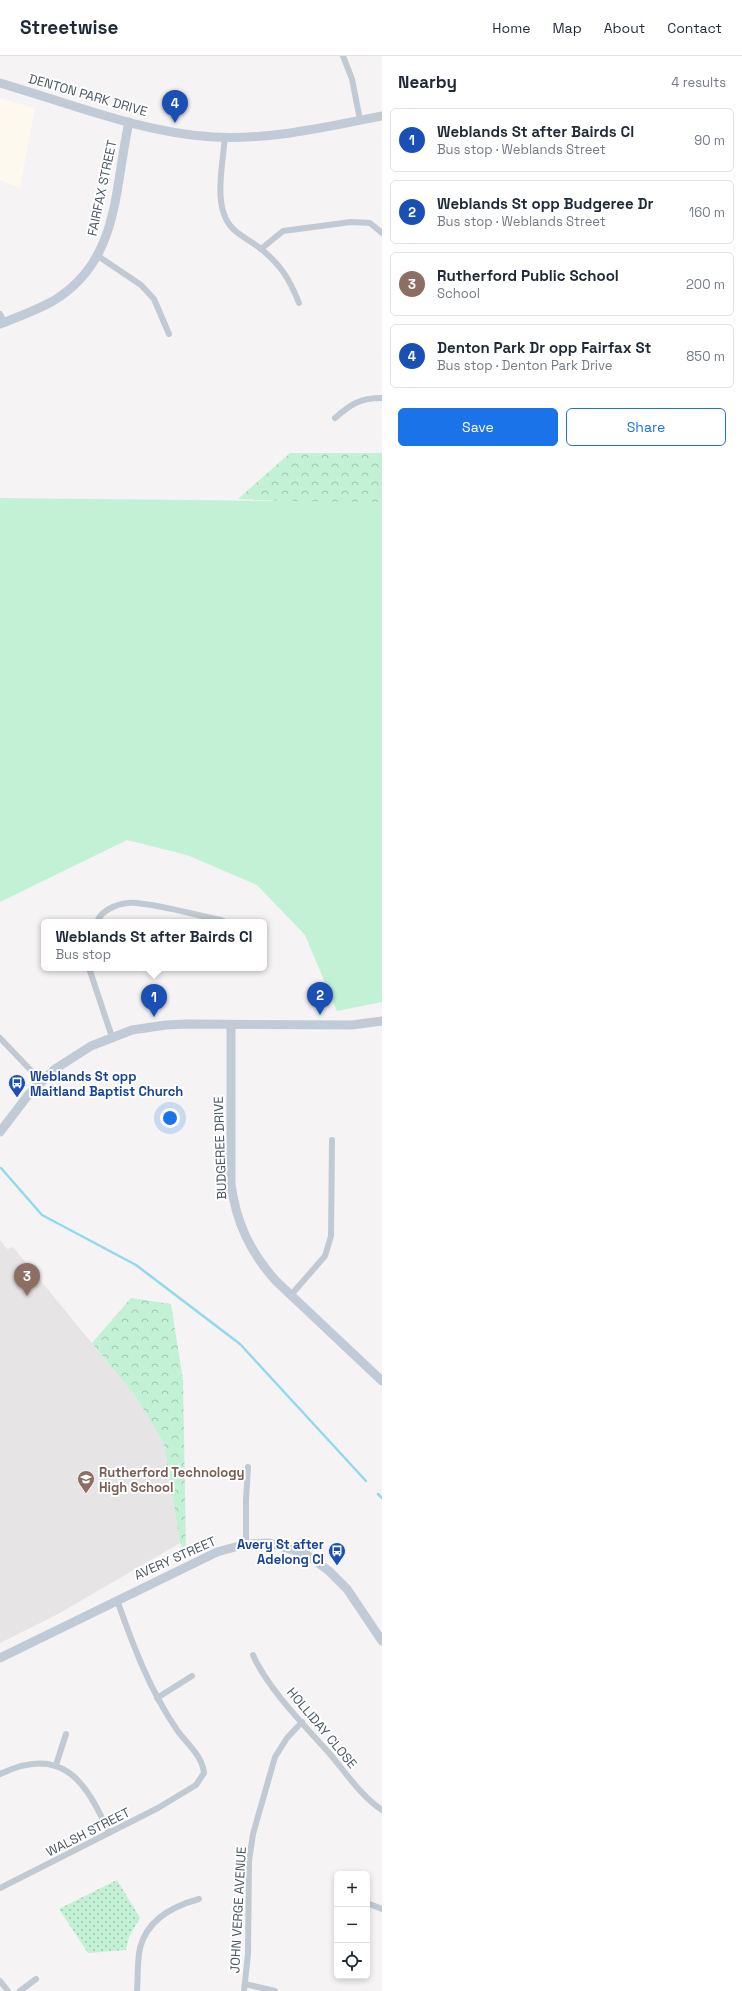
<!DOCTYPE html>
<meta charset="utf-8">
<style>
body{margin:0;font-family:"Space Grotesk",sans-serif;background:#f2f2f3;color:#1f2937}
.controls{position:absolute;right:12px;bottom:12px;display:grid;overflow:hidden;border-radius:6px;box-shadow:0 2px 6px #0003}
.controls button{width:36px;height:36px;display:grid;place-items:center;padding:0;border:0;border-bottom:1px solid #e0e1e3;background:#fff;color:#1f2937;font:20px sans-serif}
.you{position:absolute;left:170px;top:1062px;width:14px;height:14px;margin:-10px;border:3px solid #fff;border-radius:50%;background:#1a73e8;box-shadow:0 0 0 6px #1a73e833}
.badge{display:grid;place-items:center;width:26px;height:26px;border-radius:50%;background:#1a73e8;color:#fff;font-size:13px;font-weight:700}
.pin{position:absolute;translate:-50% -33px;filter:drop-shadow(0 1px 2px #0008)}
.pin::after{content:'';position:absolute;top:21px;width:14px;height:12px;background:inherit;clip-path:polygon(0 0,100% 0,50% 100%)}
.popup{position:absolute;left:41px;top:863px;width:226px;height:52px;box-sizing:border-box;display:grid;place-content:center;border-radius:6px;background:#fff;filter:drop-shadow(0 1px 3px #0005);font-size:13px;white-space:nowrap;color:#747a83}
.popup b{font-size:15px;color:#1f2937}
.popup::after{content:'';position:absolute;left:50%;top:100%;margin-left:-8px;border:8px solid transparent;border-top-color:#fff}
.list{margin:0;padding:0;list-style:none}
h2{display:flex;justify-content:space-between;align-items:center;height:52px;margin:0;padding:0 16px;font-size:17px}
h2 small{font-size:13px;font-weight:400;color:#747a83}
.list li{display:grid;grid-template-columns:26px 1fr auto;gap:12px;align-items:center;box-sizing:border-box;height:64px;margin:0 8px 8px;padding:0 8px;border:1px solid #e0e1e3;border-radius:6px}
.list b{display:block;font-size:15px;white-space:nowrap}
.list p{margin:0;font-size:13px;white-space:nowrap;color:#747a83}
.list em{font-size:13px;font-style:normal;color:#747a83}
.actions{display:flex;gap:8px;padding:12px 16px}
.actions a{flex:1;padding:9px 0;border:1px solid #1a73e8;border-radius:6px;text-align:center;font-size:14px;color:#1a73e8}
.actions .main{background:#1a73e8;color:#fff}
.icon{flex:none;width:22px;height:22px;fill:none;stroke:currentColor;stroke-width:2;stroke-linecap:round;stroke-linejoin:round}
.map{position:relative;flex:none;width:382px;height:1935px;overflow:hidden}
header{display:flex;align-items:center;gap:24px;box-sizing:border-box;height:56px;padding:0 20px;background:#fff;border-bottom:1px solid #e0e1e3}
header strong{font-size:19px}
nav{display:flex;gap:22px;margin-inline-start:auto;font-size:14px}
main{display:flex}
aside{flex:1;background:#fff}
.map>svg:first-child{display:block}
.commercial{fill:#fdf9ef}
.education{fill:#e6e4e5}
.grass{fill:url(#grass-dots)}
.forest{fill:url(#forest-crowns)}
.park{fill:#c3f1d5}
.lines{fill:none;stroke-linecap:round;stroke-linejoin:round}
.stream{stroke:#90daee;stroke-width:2.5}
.street{stroke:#c1cad2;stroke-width:6}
.secondary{stroke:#c1cbd6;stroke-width:9}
.labels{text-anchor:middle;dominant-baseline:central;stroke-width:4;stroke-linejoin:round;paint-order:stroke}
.street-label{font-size:13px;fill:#4a5661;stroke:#fff}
.transit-label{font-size:13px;font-weight:bold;fill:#164399;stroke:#fff;text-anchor:start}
.education-label{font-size:13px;font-weight:bold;fill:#785e54;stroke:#fff;text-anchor:start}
</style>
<header>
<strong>Streetwise</strong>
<nav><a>Home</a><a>Map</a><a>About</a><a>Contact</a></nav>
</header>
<main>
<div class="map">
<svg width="382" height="1935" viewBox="0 0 382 1935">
<defs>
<pattern id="grass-dots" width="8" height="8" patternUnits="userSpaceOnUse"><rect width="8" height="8" fill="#c3f1d5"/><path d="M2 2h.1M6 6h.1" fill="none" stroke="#a0c6b0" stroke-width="1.8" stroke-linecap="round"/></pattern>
<pattern id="forest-crowns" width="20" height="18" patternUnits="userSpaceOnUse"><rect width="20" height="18" fill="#c3f1d5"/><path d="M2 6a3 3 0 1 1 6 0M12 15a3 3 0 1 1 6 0" fill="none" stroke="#a0c6b0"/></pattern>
</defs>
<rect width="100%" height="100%" fill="#f5f3f3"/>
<!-- commercial -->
<path class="commercial" d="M 0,42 L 35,52 L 20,132 L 0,124 Z"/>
<!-- education -->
<path class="education" d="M 0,1184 L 7,1193 L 13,1191 L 136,1341 L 164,1388 L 180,1487 L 58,1558 L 0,1587 Z"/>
<!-- grass -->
<path class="grass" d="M 117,1824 L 140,1862 L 129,1881 L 126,1894 L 88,1897 L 59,1853 Z"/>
<!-- forest -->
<g class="forest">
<path d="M 290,397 L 382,397 L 382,449 L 238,443 Z"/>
<path d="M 131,1242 L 171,1248 L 183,1324 L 186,1497 L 180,1487 L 164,1388 L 136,1341 L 92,1287 Z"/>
</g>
<!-- park -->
<path class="park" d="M 0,442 L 382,446 L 382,946 L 337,955 L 305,879 L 257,829 L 187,799 L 127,784 L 0,846 Z"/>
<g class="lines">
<!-- stream -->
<g class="stream">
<path d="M 1,1112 L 42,1159 L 136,1209 L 240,1288 L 366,1425"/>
<path d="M 378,1438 L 382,1442"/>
</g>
<!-- street -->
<g class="street">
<path d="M 343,0 L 352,23 L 360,64"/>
<path d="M 225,81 C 223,103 217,135 223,155 C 229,177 245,180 261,193 C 281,209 290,224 299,247"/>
<path d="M 261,193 L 283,175 L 351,166 L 370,167 L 382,177"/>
<path d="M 98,200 L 141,229 L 154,243 L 169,278"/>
<path d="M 0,258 L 4,266"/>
<path d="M 335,362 C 351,348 360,342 382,342"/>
<path d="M 97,866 C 102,852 122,846 136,847 C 161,849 195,859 221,864 L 225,866"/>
<path d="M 89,912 L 112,981"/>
<path d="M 0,982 L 41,1025"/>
<path d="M 291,1239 L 325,1200 L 331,1180 L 332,1084"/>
<path d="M 246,1488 L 246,1444 L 248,1411"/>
<path d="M 253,1599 C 267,1632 306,1671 330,1698 C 346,1717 361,1740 382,1754"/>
<path d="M 157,1642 L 192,1620"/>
<path d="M 56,1709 L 66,1678"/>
<path d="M 0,1718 C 62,1688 86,1725 109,1777"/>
<path d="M 0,1832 L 158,1752 L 196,1729 L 204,1717 C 202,1699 187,1688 177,1674 C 149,1633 133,1589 117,1544"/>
<path d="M 367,1847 L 382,1853"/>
<path d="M 0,1925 L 8,1935"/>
<path d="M 245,1928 L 275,1935"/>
<path d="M 20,1935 L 36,1923"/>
<path d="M 137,1935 C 138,1921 137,1906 140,1892 C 147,1864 173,1850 199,1843"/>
<path d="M 244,1935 L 248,1898 L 249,1805 L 253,1778 L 275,1701 L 287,1682 L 302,1666"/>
</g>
<!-- secondary -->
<g class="secondary">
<path d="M 0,27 C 69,47 142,77 214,81 C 271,84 326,71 382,60"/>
<path d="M 0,268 C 18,261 37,254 53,245 C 120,205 114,133 129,66"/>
<path d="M 231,969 L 231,1128 C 236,1166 250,1196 276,1225 L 382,1325"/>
<path d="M 0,1076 L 29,1038 L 55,1013 L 91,990 L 132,974 L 166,969 L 186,968 L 352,969 L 382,965"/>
<path d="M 0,1602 L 217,1496 L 246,1488 L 269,1487 L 306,1498 L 329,1515 L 347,1533 L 382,1585"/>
</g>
</g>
<!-- icons -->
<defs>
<symbol id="bus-pin" viewBox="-11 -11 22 30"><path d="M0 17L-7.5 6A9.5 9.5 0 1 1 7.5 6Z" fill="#1a4fb4" stroke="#fff"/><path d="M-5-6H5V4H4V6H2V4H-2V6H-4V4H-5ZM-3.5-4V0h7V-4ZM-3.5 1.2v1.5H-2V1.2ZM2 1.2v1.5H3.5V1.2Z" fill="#fff"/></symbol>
<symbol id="school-pin" viewBox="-11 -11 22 30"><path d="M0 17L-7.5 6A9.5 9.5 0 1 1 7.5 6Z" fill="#8d6e63" stroke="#fff"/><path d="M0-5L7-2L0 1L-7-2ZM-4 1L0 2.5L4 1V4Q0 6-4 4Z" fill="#fff"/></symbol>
</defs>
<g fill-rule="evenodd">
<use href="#bus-pin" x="7" y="1017" width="20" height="27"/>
<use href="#school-pin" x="76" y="1413" width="20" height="27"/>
<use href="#bus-pin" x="327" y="1485" width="20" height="27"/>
</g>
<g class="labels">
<!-- street labels -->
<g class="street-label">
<text transform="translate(88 39) rotate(16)">DENTON PARK DRIVE</text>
<text transform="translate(102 132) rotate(-78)">FAIRFAX STREET</text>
<text transform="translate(220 1092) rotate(-92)">BUDGEREE DRIVE</text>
<text transform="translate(175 1502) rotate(-24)">AVERY STREET</text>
<text transform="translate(322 1672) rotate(50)">HOLLIDAY CLOSE</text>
<text transform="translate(88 1776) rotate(-27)">WALSH STREET</text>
<text transform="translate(238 1854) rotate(-87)">JOHN VERGE AVENUE</text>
</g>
<!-- transit labels -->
<g class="transit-label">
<text x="30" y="1020">Weblands St opp<tspan x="30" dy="15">Maitland Baptist Church</tspan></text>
<text x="324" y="1488" text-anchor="end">Avery St after<tspan x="324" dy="15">Adelong Cl</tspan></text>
</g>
<!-- education labels -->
<g class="education-label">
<text x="99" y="1416">Rutherford Technology<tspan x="99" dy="15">High School</tspan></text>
</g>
</g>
</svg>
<div class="controls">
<button>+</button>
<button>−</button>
<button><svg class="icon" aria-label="locate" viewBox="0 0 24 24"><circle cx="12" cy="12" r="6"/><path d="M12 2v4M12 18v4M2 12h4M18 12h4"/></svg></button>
</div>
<div class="you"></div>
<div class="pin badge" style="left:154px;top:961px;background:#1a4fb4">1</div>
<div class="popup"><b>Weblands St after Bairds Cl</b>Bus stop</div>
<div class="pin badge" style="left:320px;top:959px;background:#1a4fb4">2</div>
<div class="pin badge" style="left:27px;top:1240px;background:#8d6e63">3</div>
<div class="pin badge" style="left:175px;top:67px;background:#1a4fb4">4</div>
</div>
<aside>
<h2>Nearby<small>4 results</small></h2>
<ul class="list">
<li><span class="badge" style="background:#1a4fb4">1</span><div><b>Weblands St after Bairds Cl</b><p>Bus stop · Weblands Street</p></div><em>90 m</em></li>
<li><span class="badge" style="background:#1a4fb4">2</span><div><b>Weblands St opp Budgeree Dr</b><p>Bus stop · Weblands Street</p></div><em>160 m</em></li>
<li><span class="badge" style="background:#8d6e63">3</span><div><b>Rutherford Public School</b><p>School</p></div><em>200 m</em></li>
<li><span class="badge" style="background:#1a4fb4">4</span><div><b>Denton Park Dr opp Fairfax St</b><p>Bus stop · Denton Park Drive</p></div><em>850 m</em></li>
</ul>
<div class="actions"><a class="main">Save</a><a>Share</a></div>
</aside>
</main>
